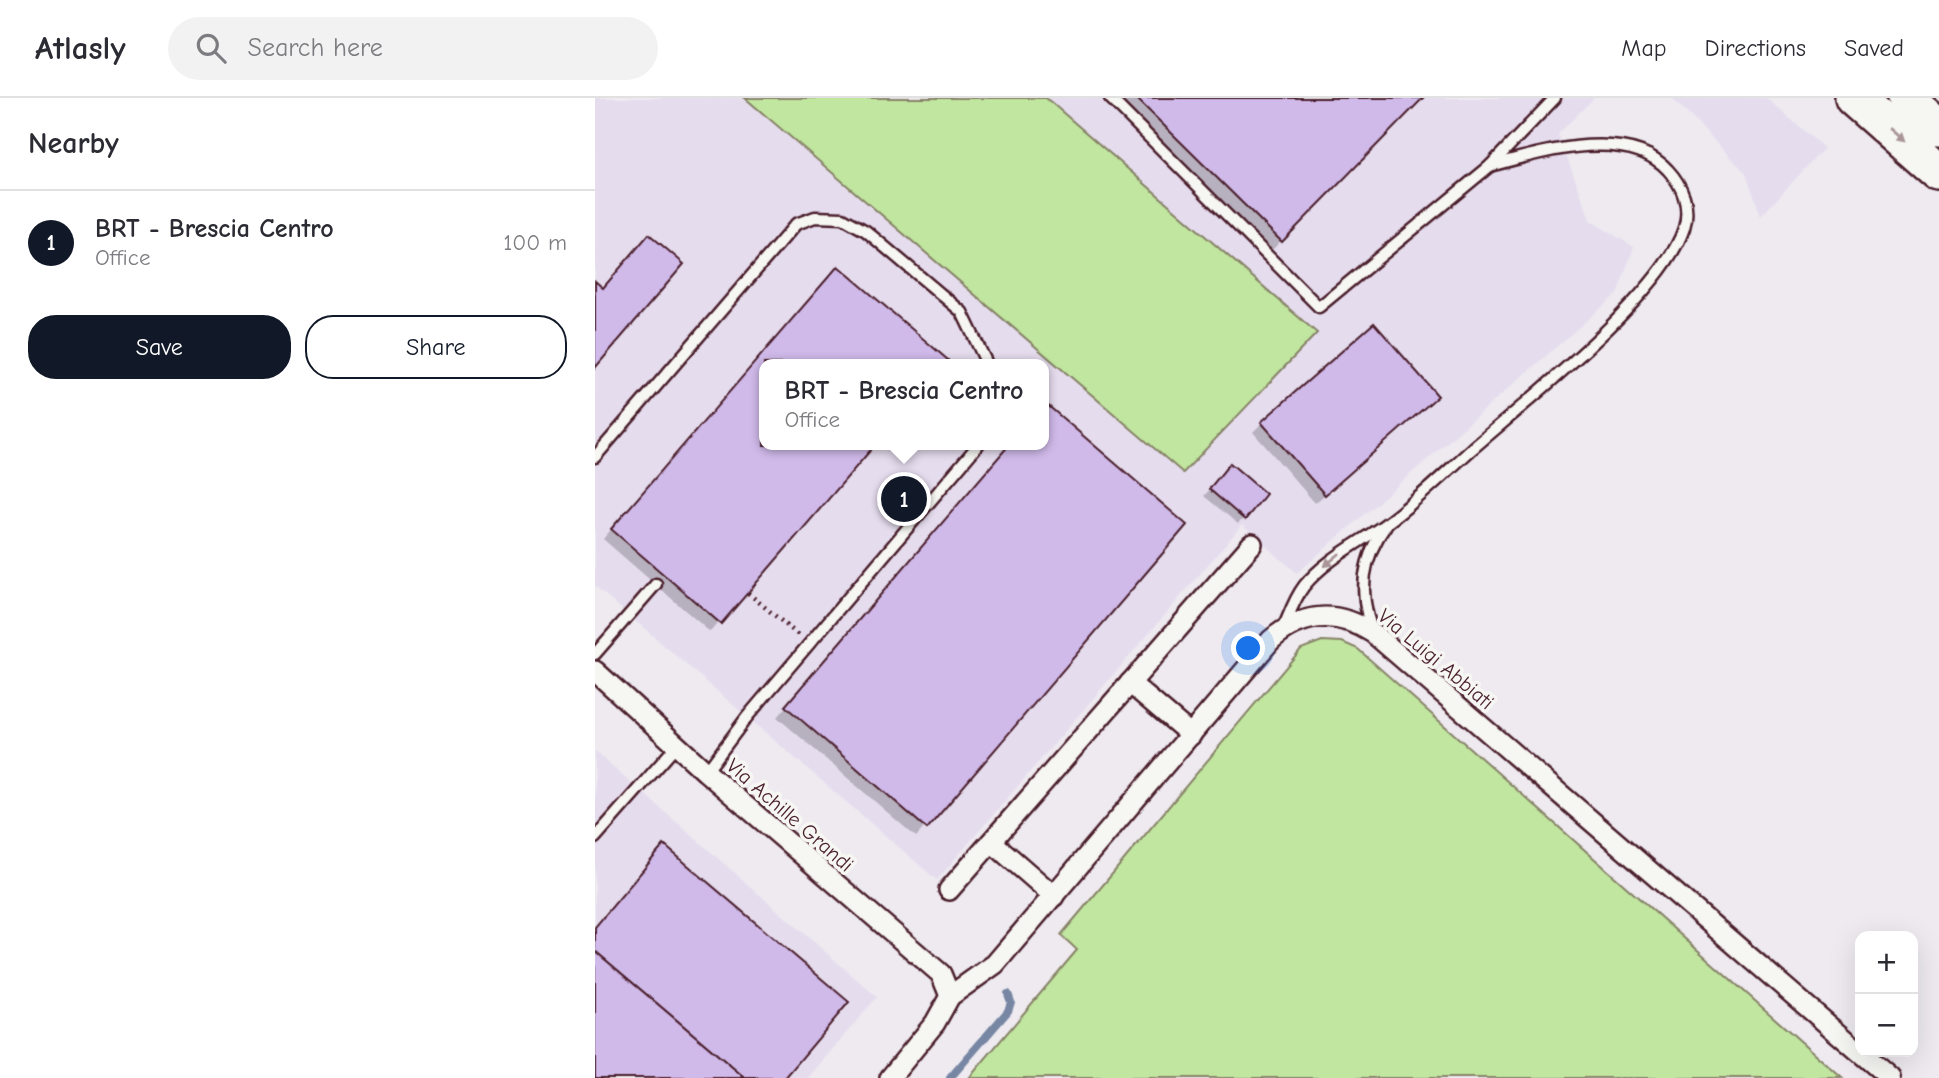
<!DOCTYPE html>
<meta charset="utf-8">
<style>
body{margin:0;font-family:"Comic Neue",sans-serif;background:#f2f2f3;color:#2b2b33}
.controls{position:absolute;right:21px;bottom:21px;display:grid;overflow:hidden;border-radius:14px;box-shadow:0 7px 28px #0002}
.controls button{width:63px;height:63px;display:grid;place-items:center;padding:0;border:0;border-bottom:2px solid #e1e1e2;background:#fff;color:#2b2b33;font:35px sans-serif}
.you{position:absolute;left:654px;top:551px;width:24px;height:24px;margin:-18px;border:5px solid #fff;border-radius:50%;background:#1a73e8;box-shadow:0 0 0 10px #1a73e833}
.badge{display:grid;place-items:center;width:46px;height:46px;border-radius:50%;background:#111827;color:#fff;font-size:23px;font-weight:700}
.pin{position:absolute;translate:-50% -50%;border:4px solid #fff;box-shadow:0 2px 7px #0006}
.popup{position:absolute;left:164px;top:261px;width:290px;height:91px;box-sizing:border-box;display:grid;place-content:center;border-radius:14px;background:#fff;filter:drop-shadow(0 2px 5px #0005);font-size:23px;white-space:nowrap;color:#7c7c81}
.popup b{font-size:26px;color:#2b2b33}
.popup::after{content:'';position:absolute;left:50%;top:100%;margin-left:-14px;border:14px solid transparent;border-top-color:#fff}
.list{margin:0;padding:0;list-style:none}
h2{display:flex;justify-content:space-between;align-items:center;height:91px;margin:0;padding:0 28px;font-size:30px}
h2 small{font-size:23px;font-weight:400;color:#7c7c81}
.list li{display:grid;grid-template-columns:46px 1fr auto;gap:21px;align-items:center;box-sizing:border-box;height:105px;padding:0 28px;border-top:2px solid #e1e1e2}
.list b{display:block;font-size:26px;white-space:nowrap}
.list p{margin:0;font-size:23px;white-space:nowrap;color:#7c7c81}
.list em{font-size:23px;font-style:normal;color:#7c7c81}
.actions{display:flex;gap:14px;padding:21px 28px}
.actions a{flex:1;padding:16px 0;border:2px solid #111827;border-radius:28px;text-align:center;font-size:24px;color:#111827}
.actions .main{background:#111827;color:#fff}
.icon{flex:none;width:38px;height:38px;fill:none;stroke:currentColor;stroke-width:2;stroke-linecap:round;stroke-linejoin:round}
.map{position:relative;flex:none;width:1344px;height:980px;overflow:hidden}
header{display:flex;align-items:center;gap:42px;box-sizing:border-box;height:98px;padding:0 35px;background:#fff;border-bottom:2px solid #e1e1e2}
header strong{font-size:33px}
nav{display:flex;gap:38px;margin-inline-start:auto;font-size:24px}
.search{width:490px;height:63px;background:#f2f2f3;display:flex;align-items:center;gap:18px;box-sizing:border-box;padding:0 24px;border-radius:38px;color:#7c7c81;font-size:26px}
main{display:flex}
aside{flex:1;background:#fff}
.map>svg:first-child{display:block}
.built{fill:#e5dcee;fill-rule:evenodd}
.green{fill:#c1e6a0;stroke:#868266;stroke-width:2}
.shadow{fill:#0003}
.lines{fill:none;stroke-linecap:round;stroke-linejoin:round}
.stream{stroke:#7786a3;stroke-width:8}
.building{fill:#d0baea;stroke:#4a1f2b;stroke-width:2}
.lane-casing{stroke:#4a1f2b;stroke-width:15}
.street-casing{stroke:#4a1f2b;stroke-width:24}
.highway-casing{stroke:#4a1f2b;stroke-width:42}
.path{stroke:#4a1f2b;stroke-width:4.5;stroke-dasharray:2 5;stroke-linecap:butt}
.lane{stroke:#f6f6f2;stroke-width:10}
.street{stroke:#f6f6f2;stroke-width:19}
.highway{stroke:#f6f6f2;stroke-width:37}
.oneway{fill:#a99598}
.labels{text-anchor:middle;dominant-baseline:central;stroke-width:7;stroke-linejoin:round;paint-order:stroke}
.street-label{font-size:21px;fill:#4a1f2b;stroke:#f6f6f2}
</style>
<header>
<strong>Atlasly</strong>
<div class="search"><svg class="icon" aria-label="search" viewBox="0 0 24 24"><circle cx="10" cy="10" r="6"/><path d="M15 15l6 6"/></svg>Search here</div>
<nav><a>Map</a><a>Directions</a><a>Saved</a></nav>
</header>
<main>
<aside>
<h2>Nearby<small></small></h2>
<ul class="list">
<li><span class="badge">1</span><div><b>BRT - Brescia Centro</b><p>Office</p></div><em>100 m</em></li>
</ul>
<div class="actions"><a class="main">Save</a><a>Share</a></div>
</aside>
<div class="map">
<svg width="1344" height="980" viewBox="0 0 1344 980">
<rect width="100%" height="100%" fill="#eeeaf0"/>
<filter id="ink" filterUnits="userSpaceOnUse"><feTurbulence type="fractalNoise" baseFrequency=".0143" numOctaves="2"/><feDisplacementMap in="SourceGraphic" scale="14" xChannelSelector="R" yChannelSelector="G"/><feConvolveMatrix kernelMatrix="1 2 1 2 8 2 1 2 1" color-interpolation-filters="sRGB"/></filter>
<g filter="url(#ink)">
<!-- built -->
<g class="built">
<path d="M 0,0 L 150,0 L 231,68 L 722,234 L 451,0 L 999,0 L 963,36 L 996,123 L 1039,149 L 1022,196 L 702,475 L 647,427 L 342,782 L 0,488 ZM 169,266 L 449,266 L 449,347 L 169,347 Z"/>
<path d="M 1077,0 L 1171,0 L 1229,50 L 1166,118 L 1151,75 Z"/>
<path d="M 0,653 L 282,899 L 213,980 L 0,980 Z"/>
</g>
<!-- green -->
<g class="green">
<path d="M 150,0 L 451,0 L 722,235 L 588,375 Z"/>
<path d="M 727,543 L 747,544 L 763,551 L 1247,980 L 374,980 L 482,852 L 466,837 L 706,551 Z"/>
</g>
<!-- shadow -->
<g class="shadow">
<path d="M 523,0 L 826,0 L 677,152 Z"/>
<path d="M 233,179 L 350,263 L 347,266 L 169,266 L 169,347 L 278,347 L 115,534 L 8,441 Z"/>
<path d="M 450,307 L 590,427 L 321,739 L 182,619 L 415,347 L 449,347 Z"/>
<path d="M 831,307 L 720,405 L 658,334 L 667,325 Z"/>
<path d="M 630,374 L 648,421 L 643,426 L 609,398 Z"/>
</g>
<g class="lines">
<!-- stream -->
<path class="stream" d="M 355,980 L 413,913 L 416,904 L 413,896"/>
</g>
<!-- building -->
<g class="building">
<path d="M 541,0 L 828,0 L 687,144 Z"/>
<path d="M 54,136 L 89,166 L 0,270 L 0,183 L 8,190 Z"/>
<path d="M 243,168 L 353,262 L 349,266 L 169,266 L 169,347 L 280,347 L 126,526 L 16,431 Z"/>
<path d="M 779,225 L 843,298 L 730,397 L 666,324 Z"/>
<path d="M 450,305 L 592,427 L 332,731 L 190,608 L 414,347 L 449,347 Z"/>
<path d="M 635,365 L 671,396 L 650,422 L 614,391 Z"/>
<path d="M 69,747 L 254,904 L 190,980 L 150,980 L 0,853 L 0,829 Z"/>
<path d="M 0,853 L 150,980 L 0,980 Z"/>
</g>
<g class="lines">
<defs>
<g id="lane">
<path d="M 515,0 L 724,209 L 895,68 L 960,0"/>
<path d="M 0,359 L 201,126 L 220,119 L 248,120 L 271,133 L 367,214 L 392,266"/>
<path d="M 688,531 C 694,517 699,501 709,488 C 732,460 765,445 793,424 C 823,402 850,375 877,351 C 932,303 1068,196 1089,130 C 1096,108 1087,87 1073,72 C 1033,27 943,55 895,68"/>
<path d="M 777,532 C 763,494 767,460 791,427"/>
<path d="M 0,556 L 61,486"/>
<path d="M 111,674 L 152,619 L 383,347"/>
<path d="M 0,740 L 83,646"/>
</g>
<g id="street">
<path d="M 0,573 L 111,674 L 346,876 L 355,898"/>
<path d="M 535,585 L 596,637"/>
<path d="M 397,744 L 459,798"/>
<path d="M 354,792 L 657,446"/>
<path d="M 295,980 L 340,925 L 355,898 L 400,866 L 676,542 C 708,514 742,512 778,535 L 1295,980"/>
</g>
<g id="highway">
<path d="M 1259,0 L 1344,75"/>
<path d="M 1311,0 L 1344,29"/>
</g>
</defs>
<!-- lane casing -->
<use href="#lane" class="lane-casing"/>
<!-- street casing -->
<use href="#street" class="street-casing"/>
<!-- highway casing -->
<use href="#highway" class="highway-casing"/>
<!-- path -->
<path class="path" d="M 153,495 L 203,537"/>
<!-- lane -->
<use href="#lane" class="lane"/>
<!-- street -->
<use href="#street" class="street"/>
<!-- highway -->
<use href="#highway" class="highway"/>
</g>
<!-- one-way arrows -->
<defs><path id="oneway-solid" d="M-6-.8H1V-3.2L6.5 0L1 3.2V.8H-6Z" transform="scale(1.75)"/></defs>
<g class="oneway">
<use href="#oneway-solid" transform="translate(1302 37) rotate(41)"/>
<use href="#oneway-solid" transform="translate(737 462) rotate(140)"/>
</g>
</g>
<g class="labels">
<!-- street labels -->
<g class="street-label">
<text transform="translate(841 561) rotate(40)">Via Luigi Abbiati</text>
<text transform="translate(195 717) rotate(41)">Via Achille Grandi</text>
</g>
</g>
</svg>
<div class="controls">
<button>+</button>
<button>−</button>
</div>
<div class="you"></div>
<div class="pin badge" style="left:309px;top:401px">1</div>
<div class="popup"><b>BRT - Brescia Centro</b>Office</div>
</div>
</main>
